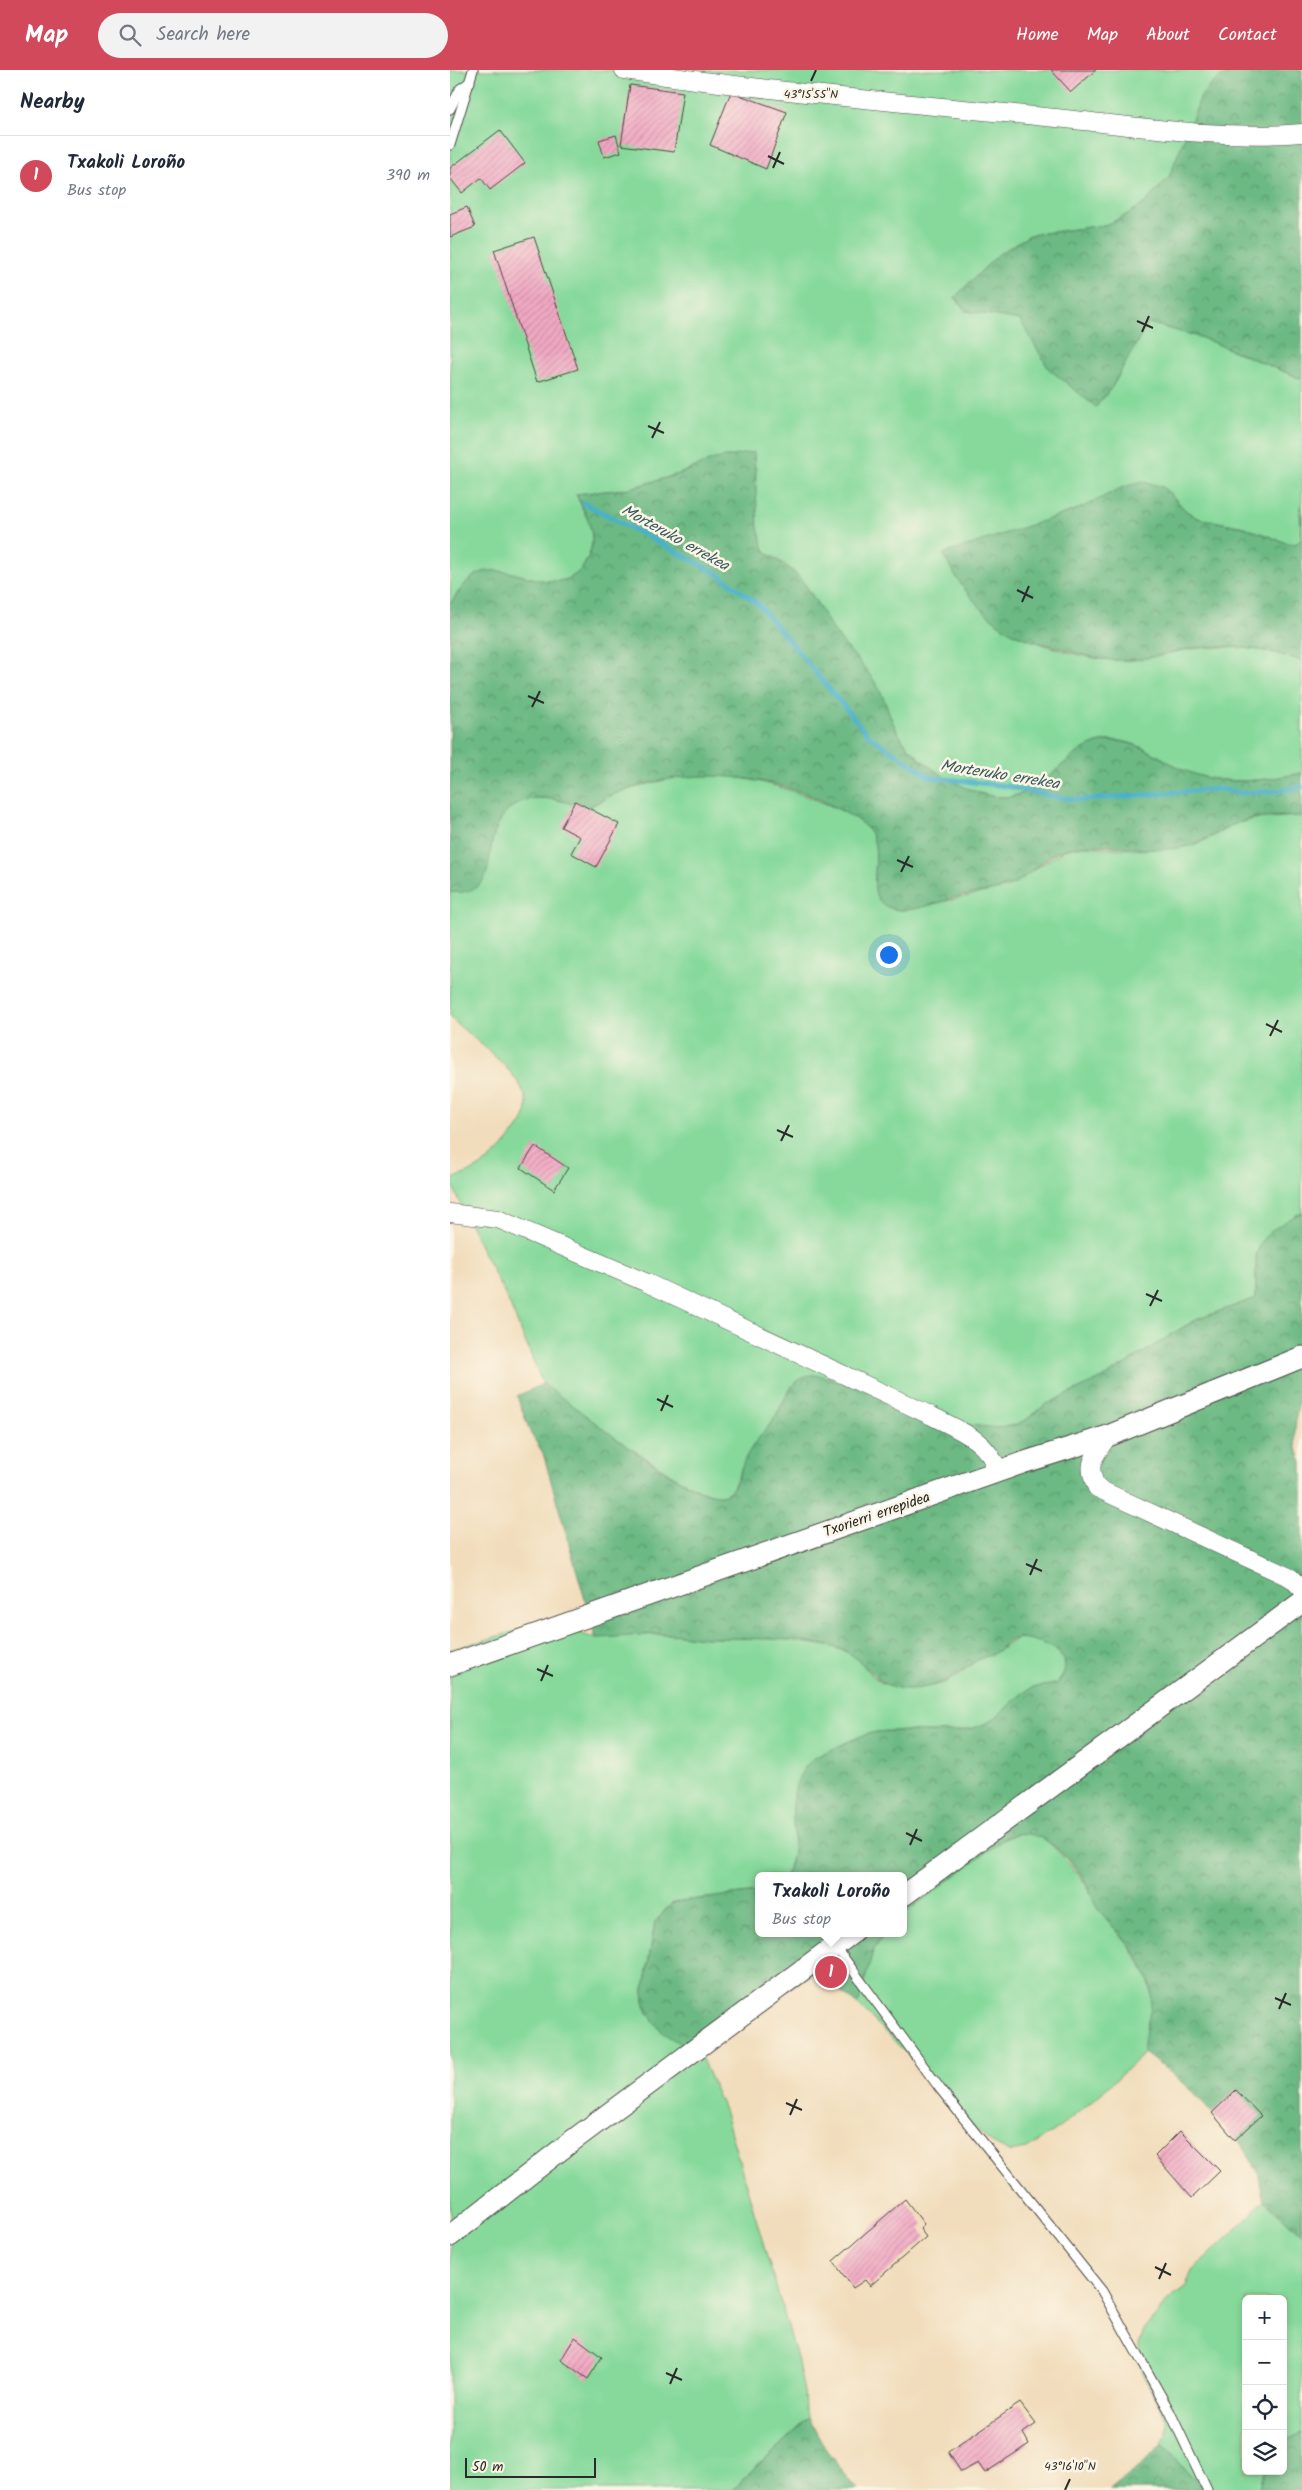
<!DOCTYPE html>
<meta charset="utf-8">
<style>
body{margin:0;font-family:Kalam,sans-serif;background:#f2f2f3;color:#1f2937}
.controls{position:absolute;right:15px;bottom:15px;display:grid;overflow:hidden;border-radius:8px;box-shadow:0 2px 8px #0003}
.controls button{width:45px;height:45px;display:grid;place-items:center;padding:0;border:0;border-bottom:1px solid #e0e1e3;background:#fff;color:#1f2937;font:25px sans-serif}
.scale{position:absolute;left:15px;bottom:12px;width:131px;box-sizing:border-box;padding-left:5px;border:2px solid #2b2b2b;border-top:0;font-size:14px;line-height:18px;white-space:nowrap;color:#2b2b2b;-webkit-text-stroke:4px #fcf5e5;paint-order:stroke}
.you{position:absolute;left:438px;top:884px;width:18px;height:18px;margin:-12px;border:4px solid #fff;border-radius:50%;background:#1a73e8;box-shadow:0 0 0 8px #1a73e833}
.badge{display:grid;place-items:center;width:32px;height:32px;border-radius:50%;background:#d1495b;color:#fff;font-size:16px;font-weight:700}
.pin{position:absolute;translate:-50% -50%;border:2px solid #fff;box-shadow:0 1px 5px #0006}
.popup{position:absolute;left:305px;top:1802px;width:152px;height:65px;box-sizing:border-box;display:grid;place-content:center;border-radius:8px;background:#fff;filter:drop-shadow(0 1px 4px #0005);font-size:16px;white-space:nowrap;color:#747a83}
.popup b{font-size:19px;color:#1f2937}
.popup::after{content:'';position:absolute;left:50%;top:100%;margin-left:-10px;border:10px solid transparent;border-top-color:#fff}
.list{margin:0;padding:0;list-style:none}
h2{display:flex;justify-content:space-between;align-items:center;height:65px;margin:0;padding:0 20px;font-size:21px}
h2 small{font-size:16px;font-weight:400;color:#747a83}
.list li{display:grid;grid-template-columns:32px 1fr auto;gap:15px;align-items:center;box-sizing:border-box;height:80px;padding:0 20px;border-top:1px solid #e0e1e3}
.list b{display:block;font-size:19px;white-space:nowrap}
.list p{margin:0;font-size:16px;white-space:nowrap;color:#747a83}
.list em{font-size:16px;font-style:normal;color:#747a83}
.icon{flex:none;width:28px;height:28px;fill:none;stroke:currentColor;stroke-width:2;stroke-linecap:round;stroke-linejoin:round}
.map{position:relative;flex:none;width:852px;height:2420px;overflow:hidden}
header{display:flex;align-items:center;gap:30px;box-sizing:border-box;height:70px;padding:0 25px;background:#d1495b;color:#fff}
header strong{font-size:24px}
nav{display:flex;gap:28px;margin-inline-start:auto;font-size:18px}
.search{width:350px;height:45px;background:#f2f2f3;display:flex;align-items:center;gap:12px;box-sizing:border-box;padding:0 18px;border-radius:28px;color:#747a83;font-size:19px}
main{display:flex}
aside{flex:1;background:#fff}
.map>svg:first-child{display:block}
.green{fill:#86d99b;stroke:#588263}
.forest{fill:url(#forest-crowns);stroke:#4c7257}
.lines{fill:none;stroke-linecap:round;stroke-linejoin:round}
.stream{stroke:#4ab1c9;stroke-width:5}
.building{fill:url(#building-hatch)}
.service-casing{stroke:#494641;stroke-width:11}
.minor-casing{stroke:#494641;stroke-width:19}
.tertiary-casing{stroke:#494641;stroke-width:23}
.service{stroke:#fff;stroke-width:9}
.minor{stroke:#fff;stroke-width:18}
.tertiary{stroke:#fff;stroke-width:21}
.ticks{fill:none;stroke:#2b2b2b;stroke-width:2}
.labels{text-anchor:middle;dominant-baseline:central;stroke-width:5;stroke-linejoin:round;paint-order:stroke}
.street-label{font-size:15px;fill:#2b2b2b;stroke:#fcf5e5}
.water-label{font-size:16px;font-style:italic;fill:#365a62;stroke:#fcf5e5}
.ticks-label{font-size:12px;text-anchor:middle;fill:#2b2b2b;stroke:#fcf5e5;stroke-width:5;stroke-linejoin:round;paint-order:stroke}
</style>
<header>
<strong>Map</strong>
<div class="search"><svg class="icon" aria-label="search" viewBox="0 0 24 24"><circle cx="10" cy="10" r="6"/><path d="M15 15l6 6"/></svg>Search here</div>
<nav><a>Home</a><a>Map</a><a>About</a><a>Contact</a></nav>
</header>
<main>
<aside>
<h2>Nearby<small></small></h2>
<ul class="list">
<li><span class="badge">1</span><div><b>Txakoli Loroño</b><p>Bus stop</p></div><em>390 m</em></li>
</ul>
</aside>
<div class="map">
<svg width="852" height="2420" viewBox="0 0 852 2420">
<defs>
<pattern id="forest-crowns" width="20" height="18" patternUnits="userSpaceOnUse" patternTransform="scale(1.25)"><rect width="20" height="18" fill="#6cb983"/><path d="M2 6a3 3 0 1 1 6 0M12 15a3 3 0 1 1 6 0" fill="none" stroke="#59976b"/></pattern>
<pattern id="building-hatch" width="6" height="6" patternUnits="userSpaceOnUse" patternTransform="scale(1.25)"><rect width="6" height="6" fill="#f2a9c4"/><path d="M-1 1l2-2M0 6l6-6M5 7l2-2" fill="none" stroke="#c48a9f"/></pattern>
</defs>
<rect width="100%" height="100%" fill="#fcf5e5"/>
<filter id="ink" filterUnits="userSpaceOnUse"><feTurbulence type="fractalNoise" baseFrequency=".02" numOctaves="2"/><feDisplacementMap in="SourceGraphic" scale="10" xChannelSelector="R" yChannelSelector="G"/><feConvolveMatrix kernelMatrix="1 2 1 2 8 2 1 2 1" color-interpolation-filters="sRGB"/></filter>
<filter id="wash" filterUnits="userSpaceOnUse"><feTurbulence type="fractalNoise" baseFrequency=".0096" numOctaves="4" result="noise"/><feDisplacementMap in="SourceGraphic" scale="20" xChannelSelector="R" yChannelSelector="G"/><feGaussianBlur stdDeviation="1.12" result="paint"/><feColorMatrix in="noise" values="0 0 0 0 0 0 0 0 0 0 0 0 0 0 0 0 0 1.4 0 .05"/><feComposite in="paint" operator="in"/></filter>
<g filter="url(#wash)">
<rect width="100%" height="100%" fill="#f1ddbc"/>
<!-- green -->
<g class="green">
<path d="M 0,0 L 782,0 L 729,86 L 719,107 L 708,121 L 694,134 L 671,148 L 655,155 L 580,165 L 549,184 L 505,227 L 516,241 L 570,249 L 599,299 L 662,317 L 698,253 L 750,267 L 852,309 L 852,467 L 846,474 L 839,474 L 794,457 L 747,448 L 735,440 L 720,423 C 695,427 661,428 637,436 C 592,451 548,469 502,481 L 564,564 C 595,575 631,589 664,590 C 691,592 716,582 743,579 C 780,574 817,579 852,591 L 852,703 C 812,711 770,717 731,699 C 713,689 693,675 672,671 C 620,663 602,728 551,727 C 514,726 462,690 445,658 C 437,643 434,626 425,612 C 413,595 398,581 386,564 C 375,549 367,531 355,516 C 349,506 340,498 331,492 C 325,487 317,485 313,478 C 303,460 306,418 306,398 L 264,389 L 229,404 L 177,419 L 126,424 C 137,451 151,465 134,495 C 112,532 60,492 29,504 C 16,509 8,523 0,534 Z"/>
<path d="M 229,706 C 247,706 266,704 283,707 C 314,711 342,720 371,732 C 387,738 405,746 417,758 C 446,786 395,841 461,839 L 558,817 L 614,780 L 634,776 L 695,780 L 748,774 L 785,754 L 804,749 L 852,746 L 852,1142 L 806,1182 L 806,1228 L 743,1251 L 655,1307 L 595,1335 L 576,1350 L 565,1355 L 548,1358 L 526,1357 L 342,1316 L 324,1349 L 302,1377 L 282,1419 L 276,1424 L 268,1426 L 252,1421 L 228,1409 L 153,1360 L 93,1314 L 58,1230 L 30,1176 L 0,1110 C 29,1099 43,1091 62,1066 C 67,1059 73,1052 76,1043 C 85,1009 21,969 0,947 L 0,822 L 5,822 L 33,811 C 40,795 39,776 46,759 C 61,719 104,725 135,739 L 169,722 Z"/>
<path d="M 101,1551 L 140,1567 L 221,1564 L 258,1568 L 326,1568 L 383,1577 L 406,1586 L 421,1605 L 432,1613 L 449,1618 L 470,1618 L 494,1613 L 507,1606 L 527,1590 L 546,1582 L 567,1568 L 581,1569 L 604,1578 L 615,1591 L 616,1599 L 608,1613 C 598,1617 587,1615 578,1620 C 561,1629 552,1648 530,1656 C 496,1668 462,1658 427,1662 C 412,1664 398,1672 385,1678 C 372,1684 361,1688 354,1699 C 330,1733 356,1775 334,1806 L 308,1806 L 308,1822 L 231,1831 L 221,1834 L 205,1852 L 194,1919 L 194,1932 L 198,1943 L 249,1982 L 274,2040 L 347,2288 L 354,2322 L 355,2340 L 359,2348 L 282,2420 L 0,2420 L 0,1580 Z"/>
<path d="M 576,1762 L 594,1768 L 611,1784 L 638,1817 L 647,1837 L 680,1877 L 696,1903 L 701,1920 L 702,1932 L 694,1983 L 646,2028 L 610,2057 L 577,2079 L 560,2082 L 542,2073 L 522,2056 L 440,1966 L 407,1934 L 423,1881 L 435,1863 L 454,1863 L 454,1844 C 480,1822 544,1765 576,1762 Z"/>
<path d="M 814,2130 L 852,2164 L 852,2363 L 833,2372 L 833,2229 L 796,2229 L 796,2401 L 814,2401 L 810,2420 L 755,2420 L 712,2374 L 717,2364 L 718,2353 L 693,2304 L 689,2288 L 689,2274 L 694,2260 L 719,2229 L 736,2216 L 742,2200 L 794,2152 Z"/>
</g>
<!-- forest -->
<g class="forest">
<path d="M 782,0 L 852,0 L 852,309 L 750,267 L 698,253 L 662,317 L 646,337 L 599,299 L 570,250 L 516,241 L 505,227 L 549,184 L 580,165 L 655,155 L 671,148 L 694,134 L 719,107 L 751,26 L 763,13 Z"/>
<path d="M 304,382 L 308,458 L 314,480 C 327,492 342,499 354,513 C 366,529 374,548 386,564 C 399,581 415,596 426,614 C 437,631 440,652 452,669 C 470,696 524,730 558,727 C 601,722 618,672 661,671 C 688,670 710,689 734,700 C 772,717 812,711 852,703 L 852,746 C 831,747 806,745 787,753 C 767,762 752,774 730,778 C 693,784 649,768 615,779 C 595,786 582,804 564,814 C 548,822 528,822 511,826 C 491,830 464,844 443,839 C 403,829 446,776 410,752 C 329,698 219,689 135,739 C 94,721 54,721 42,772 C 39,785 40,802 32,812 C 24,822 11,823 0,822 L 0,534 C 9,522 17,507 33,502 C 67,493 111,534 136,492 C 150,468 137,446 126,424 L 177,419 L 229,404 L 264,389 Z"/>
<path d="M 693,412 L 713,417 L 735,440 L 747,448 L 794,457 L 839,474 L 846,474 L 852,467 L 850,444 L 852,434 L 852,591 C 817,579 781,574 744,578 C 722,581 702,589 680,590 C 657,592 635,586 613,579 C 597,574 578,571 563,563 C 533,547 508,514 493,484 L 629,439 L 673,417 Z"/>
<path d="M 852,1142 L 852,1320 C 845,1341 841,1371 852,1391 L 852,2164 L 814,2130 L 808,2102 L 792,2075 L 747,2026 L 720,2002 L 694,1983 C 692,1959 707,1936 699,1911 C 691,1883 666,1861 648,1839 C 642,1832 642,1823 637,1815 C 620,1789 591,1752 556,1767 L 454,1844 L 454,1806 L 334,1806 C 356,1775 330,1733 354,1699 C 361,1688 372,1684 385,1678 C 398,1672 412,1664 427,1662 C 462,1658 496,1668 530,1656 C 552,1648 561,1629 578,1620 C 587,1615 598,1617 608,1613 C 620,1597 616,1582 597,1575 C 587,1572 575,1566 564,1569 C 557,1571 552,1578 546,1582 C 540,1586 532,1587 526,1591 C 502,1608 492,1617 461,1619 C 421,1621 417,1584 384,1577 C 343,1567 302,1569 260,1568 C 243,1568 227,1563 211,1564 C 189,1564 168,1568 146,1568 L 93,1383 L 81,1364 L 67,1326 L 93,1314 C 123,1333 244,1436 275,1424 C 287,1420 290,1400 295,1389 C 302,1374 314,1363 324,1349 C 333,1336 338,1314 354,1307 C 362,1303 371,1306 380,1308 L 511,1354 L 548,1358 L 565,1355 L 576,1350 L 595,1335 L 655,1307 L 743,1251 L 806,1228 C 806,1173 801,1170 852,1142 Z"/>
<path d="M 308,1822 L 308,1863 L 435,1863 L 423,1881 L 409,1932 L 407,1934 L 364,1903 L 240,1980 L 213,1963 L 203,1950 L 194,1932 L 194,1919 L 205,1852 L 221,1834 L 231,1831 Z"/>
<path d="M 359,2348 L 377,2382 L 408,2420 L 282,2420 Z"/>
<path d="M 852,2363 L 852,2420 L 810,2420 L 814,2401 L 833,2401 L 833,2372 Z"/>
<path d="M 712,2374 L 755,2420 L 659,2420 L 690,2397 Z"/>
</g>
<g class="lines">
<!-- stream -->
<path class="stream" d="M 134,433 L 268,504 L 308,534 L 418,665 L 480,707 L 556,716 L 605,727 L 632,730 L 768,719 L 791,723 L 825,721 L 852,717"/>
</g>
<g id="blocks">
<!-- building -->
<g class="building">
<path d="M 601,0 L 646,0 L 621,22 Z"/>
<path d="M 180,15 L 233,22 L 224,82 L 171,75 Z"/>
<path d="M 281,22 L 337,42 L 316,99 L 260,75 Z"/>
<path d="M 50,60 L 75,93 L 40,120 L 31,108 L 12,123 L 0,108 L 0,98 Z"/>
<path d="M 166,65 L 171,82 L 154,87 L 149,70 Z"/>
<path d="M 17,137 L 25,157 L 0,167 L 0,144 Z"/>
<path d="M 84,167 L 128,299 L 87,312 L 44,180 Z"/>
<path d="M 125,731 L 169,754 L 146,797 L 121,783 L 130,767 L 111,757 Z"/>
<path d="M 85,1076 L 118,1098 L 104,1120 L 71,1098 Z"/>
<path d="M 786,2020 L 811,2046 L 785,2070 L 762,2043 Z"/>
<path d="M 730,2061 L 770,2101 L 742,2128 L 705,2086 Z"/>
<path d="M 455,2129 L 474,2154 L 470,2159 L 476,2167 L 420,2216 L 415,2210 L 403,2218 L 383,2191 Z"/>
<path d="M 125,2267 L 152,2287 L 138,2309 L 111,2290 Z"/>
<path d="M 570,2333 L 586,2354 L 573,2363 L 579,2374 L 535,2403 L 528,2393 L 511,2402 L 498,2382 Z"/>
</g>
</g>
</g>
<g filter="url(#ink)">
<use href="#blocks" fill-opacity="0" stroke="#494641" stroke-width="1"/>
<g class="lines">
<defs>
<g id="service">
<path d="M 0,39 L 10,19 L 20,12"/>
<path d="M 0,75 L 23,0"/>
<path d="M 385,1876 L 491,2020 L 652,2221 L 720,2342 L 757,2420"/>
</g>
<g id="minor">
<path d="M 174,0 C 314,21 455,33 595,47 C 680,55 767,70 852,63"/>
<path d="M 0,1143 L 48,1149 L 195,1212 L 482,1346 C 511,1361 536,1369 549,1402"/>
<path d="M 658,1366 C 644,1388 635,1393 647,1418 L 841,1508 L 852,1519"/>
</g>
<g id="tertiary">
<path d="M 0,1595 L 572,1393 L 658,1366 L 852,1287"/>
<path d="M 454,1825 L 852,1532"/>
<path d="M 0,2166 L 122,2071 L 402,1863"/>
</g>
</defs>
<!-- service casing -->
<use href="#service" class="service-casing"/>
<!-- minor casing -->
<use href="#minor" class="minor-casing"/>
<!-- tertiary casing -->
<use href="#tertiary" class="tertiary-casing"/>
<!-- service -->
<use href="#service" class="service"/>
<!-- minor -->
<use href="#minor" class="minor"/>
<!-- tertiary -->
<use href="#tertiary" class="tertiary"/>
</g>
</g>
<!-- ticks -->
<path class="ticks" d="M 361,11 L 366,0M 318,86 L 334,94M 323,98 L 330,82M 687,251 L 703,258M 692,262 L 699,246M 198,356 L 214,363M 202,368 L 210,352M 567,520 L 583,528M 572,532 L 579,516M 78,626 L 94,633M 82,637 L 90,621M 447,790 L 463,797M 451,802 L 459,786M 816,954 L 832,962M 820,966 L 828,950M 327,1060 L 343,1067M 331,1071 L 339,1055M 696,1224 L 712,1231M 700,1236 L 708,1220M 207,1329 L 223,1337M 211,1341 L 218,1325M 576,1494 L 592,1501M 580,1505 L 587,1489M 87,1599 L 103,1606M 91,1611 L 98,1595M 456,1763 L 472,1771M 460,1775 L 467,1759M 825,1928 L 841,1935M 829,1939 L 836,1923M 336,2033 L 352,2040M 340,2045 L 347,2029M 705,2197 L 721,2205M 709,2209 L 716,2193M 216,2303 L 232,2310M 220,2314 L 227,2298M 615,2420 L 620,2409"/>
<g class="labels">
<!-- street labels -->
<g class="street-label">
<text transform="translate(427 1445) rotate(-19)">Txorierri errepidea</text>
</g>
<!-- water labels -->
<g class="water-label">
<text transform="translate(225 468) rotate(29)">Morteruko errekea</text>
<text transform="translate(550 705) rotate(9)">Morteruko errekea</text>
</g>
</g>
<g class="ticks-label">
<text x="361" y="28">43°15'55"N</text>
<text x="620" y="2400">43°16'10"N</text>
</g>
</svg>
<div class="controls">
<button>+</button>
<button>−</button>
<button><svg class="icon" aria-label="locate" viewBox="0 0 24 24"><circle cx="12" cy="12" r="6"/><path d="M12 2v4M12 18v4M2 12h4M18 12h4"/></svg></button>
<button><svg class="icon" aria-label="layers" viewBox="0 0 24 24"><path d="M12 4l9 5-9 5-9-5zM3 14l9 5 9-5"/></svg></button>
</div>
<div class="scale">50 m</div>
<div class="you"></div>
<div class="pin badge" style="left:381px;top:1902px">1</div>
<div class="popup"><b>Txakoli Loroño</b>Bus stop</div>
</div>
</main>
